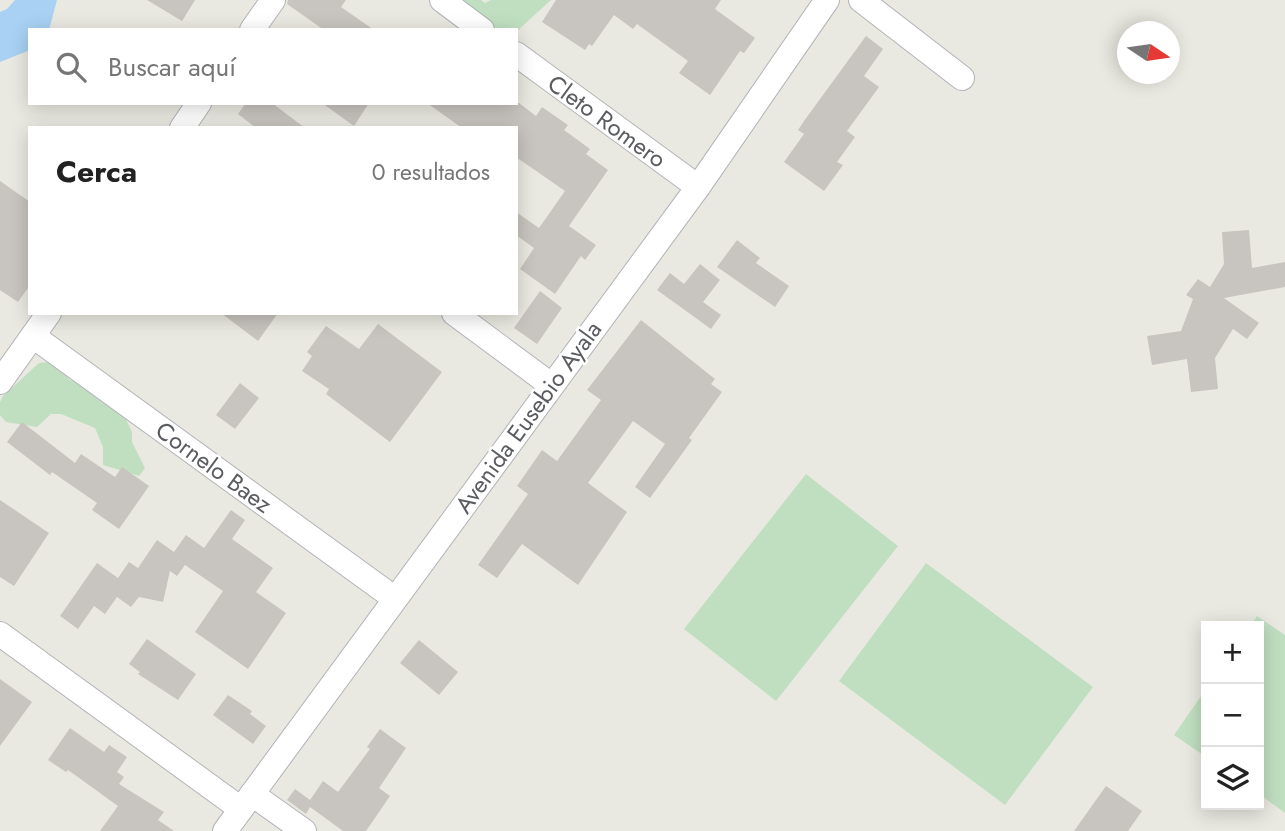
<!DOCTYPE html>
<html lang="es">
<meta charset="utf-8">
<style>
body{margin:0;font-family:Jost,sans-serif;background:#f2f2f2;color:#222}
.controls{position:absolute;right:21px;bottom:21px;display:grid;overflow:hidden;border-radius:0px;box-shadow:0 4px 18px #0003}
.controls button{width:63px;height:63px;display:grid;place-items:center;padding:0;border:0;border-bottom:2px solid #e0e0e0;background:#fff;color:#222;font:35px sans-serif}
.compass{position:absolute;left:1117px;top:21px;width:63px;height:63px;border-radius:50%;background:#fff;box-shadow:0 4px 18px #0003;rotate:103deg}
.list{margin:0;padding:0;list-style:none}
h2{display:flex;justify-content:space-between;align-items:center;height:91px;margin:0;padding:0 28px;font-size:30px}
h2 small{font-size:23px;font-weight:400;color:#767676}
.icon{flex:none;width:38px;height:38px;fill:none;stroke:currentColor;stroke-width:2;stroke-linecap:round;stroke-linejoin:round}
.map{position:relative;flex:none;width:1285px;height:831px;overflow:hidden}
.search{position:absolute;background:#fff;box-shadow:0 4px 18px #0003;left:28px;top:28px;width:490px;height:77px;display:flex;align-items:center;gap:18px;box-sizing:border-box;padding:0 24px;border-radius:0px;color:#767676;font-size:26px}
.panel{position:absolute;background:#fff;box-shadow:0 4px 18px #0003;left:28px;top:126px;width:490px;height:189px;border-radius:0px}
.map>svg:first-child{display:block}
.green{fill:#c0dfc1}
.water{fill:#a8d1f3}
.building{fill:#c8c5c0}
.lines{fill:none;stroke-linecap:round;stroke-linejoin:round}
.minor-casing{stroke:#b1b3b7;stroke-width:26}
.minor{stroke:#fff;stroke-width:24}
.labels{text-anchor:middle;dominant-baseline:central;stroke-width:5;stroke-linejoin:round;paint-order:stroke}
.street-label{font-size:24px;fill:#5a5c60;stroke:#fff}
</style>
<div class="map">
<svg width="1285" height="831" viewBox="0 0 1285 831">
<rect width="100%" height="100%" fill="#eae9e1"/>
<!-- green -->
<g class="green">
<path d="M 453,0 L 481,0 L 485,3 L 491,0 L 551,0 L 516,32 L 516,30 L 493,30 Z"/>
<path d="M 48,362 L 57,366 L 70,380 L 96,389 L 124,415 L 132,432 L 132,442 L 145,468 L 139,476 L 103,465 L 103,447 L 95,428 L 61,414 L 51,414 L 37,427 L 6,422 L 0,415 L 0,402 L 3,396 L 39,363 Z"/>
<path d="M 806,474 L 898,546 L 776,701 L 684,629 Z"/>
<path d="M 926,563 L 1093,687 L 1005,805 L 839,681 Z"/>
<path d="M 1257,616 L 1285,635 L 1285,813 L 1259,794 L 1259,626 L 1250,626 Z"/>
<path d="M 1206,689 L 1206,757 L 1174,735 Z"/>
</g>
<!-- water -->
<path class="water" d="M 15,0 L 57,0 L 49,30 L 30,30 L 30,50 L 0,62 L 0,12 L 7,9 Z"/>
<!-- building -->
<g class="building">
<path d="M 147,0 L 195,0 L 182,21 Z"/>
<path d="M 288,0 L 346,0 L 341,7 L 374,30 L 324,30 L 287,4 Z"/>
<path d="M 556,0 L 721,0 L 715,9 L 755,38 L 744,53 L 740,51 L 710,95 L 679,73 L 688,61 L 637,24 L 633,29 L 614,15 L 592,46 L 589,44 L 585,50 L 542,22 Z"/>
<path d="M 866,36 L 883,49 L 864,76 L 879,87 L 847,131 L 855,137 L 837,162 L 843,165 L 824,191 L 784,162 L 804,134 L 798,130 L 804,121 Z"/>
<path d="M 246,103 L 272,103 L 305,128 L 256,128 L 238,114 Z"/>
<path d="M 322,103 L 369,103 L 354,126 Z"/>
<path d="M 427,103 L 519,103 L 536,116 L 542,107 L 568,125 L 564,130 L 590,149 L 586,154 L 608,170 L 569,226 L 596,245 L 585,260 L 581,256 L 555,294 L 520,269 L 534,248 L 516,235 L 516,212 L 539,228 L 565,191 L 516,157 L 516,128 L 462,128 Z"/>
<path d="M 0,181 L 30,202 L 30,285 L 18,302 L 0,290 Z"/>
<path d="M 1249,230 L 1252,268 L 1285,262 L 1285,287 L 1224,298 L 1259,323 L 1247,339 L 1233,329 L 1215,358 L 1218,389 L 1191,392 L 1187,359 L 1152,365 L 1147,336 L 1181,331 L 1193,299 L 1186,295 L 1198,279 L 1210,287 L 1224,264 L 1222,232 Z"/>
<path d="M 737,240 L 760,258 L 756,263 L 789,286 L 775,307 L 717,267 Z"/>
<path d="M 700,264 L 720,280 L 703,302 L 721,315 L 711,329 L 657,290 L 670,273 L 684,284 Z"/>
<path d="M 540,291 L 562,308 L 537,344 L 514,328 Z"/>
<path d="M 221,313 L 278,313 L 258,341 Z"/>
<path d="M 641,320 L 715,379 L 711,384 L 722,392 L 689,438 L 692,440 L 650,498 L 635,487 L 665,444 L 633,421 L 588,483 L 627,512 L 578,585 L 522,544 L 497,578 L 478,565 L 528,494 L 517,486 L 542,450 L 557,461 L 601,400 L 587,390 Z"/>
<path d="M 378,324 L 442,372 L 390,442 L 326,394 L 329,389 L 302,371 L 312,356 L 307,352 L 326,326 L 359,349 Z"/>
<path d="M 240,383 L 259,398 L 235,429 L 216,415 Z"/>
<path d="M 22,422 L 75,463 L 81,454 L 115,477 L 122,467 L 149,486 L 119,529 L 92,510 L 97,503 L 52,472 L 50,475 L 7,442 Z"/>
<path d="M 0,500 L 49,533 L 14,586 L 0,577 Z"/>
<path d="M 231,510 L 245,520 L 232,539 L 273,568 L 256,592 L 286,613 L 248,669 L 195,632 L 223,591 L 185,565 L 177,576 L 170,571 L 163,602 L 139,597 L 131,607 L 117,597 L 105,614 L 94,606 L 78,629 L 60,616 L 97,563 L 118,578 L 129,562 L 138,568 L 157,540 L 174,552 L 186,535 L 204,548 Z"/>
<path d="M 147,639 L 196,674 L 178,700 L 138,674 L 140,672 L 129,664 Z"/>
<path d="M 419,640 L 458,672 L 439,695 L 400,663 Z"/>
<path d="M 0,679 L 32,702 L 0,746 Z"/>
<path d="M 228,695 L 252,711 L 250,714 L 266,726 L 253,744 L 213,715 Z"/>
<path d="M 70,728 L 104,752 L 109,745 L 127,757 L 117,772 L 124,777 L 119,784 L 164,812 L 158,820 L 174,831 L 100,831 L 118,806 L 68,770 L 66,772 L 48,760 Z"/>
<path d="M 380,729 L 406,748 L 379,788 L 390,796 L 366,831 L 343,831 L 310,807 L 306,814 L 287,800 L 295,789 L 310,800 L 323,781 L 338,792 L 370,749 L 367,747 Z"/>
<path d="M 1106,786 L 1142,811 L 1128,831 L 1074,831 Z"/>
</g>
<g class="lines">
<defs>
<g id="minor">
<path d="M 442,0 L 482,30"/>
<path d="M 861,0 L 962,78"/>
<path d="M 252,30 L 273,0"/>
<path d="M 516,54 L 698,187"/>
<path d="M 182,128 L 199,103"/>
<path d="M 454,313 L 551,385"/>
<path d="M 33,336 L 394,598"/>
<path d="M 0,382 L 49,313"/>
<path d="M 0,634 L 241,809"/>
<path d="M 252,794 L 304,831"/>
<path d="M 225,831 L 698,187 L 827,0"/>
</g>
</defs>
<!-- minor casing -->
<use href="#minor" class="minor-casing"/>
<!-- minor -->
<use href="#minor" class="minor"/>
</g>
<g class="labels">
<!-- street labels -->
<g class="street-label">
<text transform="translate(607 121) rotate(36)">Cleto Romero</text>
<text transform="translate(528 417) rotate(-54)">Avenida Eusebio Ayala</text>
<text transform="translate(214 467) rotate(36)">Cornelo Baez</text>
</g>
</g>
</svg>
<div class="controls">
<button>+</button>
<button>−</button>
<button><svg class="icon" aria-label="layers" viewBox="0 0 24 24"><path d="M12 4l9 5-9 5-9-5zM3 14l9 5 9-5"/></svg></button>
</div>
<svg class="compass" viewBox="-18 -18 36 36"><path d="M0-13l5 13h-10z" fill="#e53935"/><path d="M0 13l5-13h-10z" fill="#767676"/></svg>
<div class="search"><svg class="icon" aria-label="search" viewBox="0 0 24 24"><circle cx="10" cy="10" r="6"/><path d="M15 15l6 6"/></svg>Buscar aquí</div>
<section class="panel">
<h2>Cerca<small>0 resultados</small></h2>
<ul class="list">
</ul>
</section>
</div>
